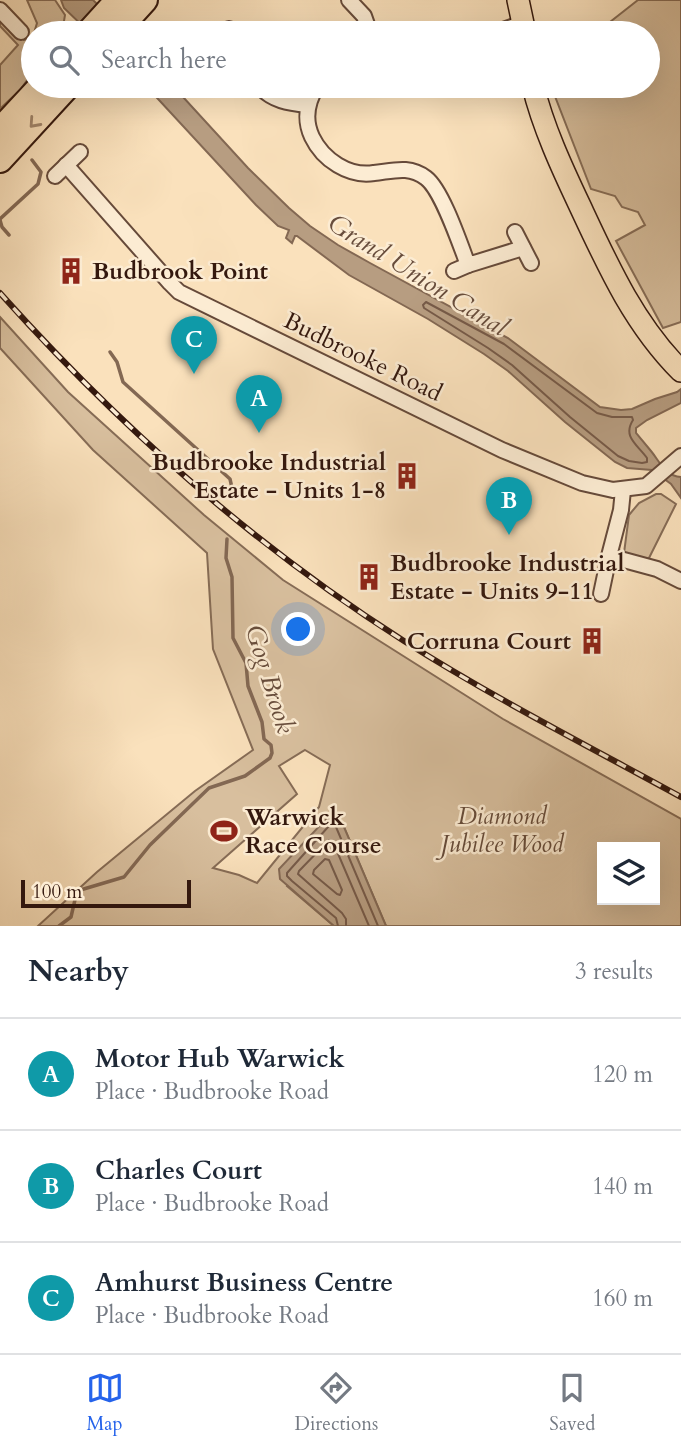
<!DOCTYPE html>
<meta charset="utf-8">
<style>
body{margin:0;font-family:Cardo,serif;background:#f2f2f3;color:#1f2937}
.controls{position:absolute;right:21px;bottom:21px;display:grid;overflow:hidden;border-radius:0px;box-shadow:0 7px 28px #0002}
.controls button{width:63px;height:63px;display:grid;place-items:center;padding:0;border:0;border-bottom:2px solid #e0e1e3;background:#fff;color:#1f2937;font:35px sans-serif}
.scale{position:absolute;left:21px;bottom:18px;width:170px;box-sizing:border-box;padding-left:7px;border:4px solid #34180e;border-top:0;font-size:19px;line-height:24px;white-space:nowrap;color:#34180e;-webkit-text-stroke:5px #fcecd3;paint-order:stroke}
.you{position:absolute;left:299px;top:630px;width:24px;height:24px;margin:-18px;border:5px solid #fff;border-radius:50%;background:#1a73e8;box-shadow:0 0 0 10px #1a73e833}
.badge{display:grid;place-items:center;width:46px;height:46px;border-radius:50%;background:#2563eb;color:#fff;font-size:23px;font-weight:700}
.pin{position:absolute;translate:-50% -58px;filter:drop-shadow(0 2px 4px #0008)}
.pin::after{content:'';position:absolute;top:37px;width:24px;height:21px;background:inherit;clip-path:polygon(0 0,100% 0,50% 100%)}
.list{margin:0;padding:0;list-style:none}
h2{display:flex;justify-content:space-between;align-items:center;height:91px;margin:0;padding:0 28px;font-size:30px}
h2 small{font-size:23px;font-weight:400;color:#747a83}
.list li{display:grid;grid-template-columns:46px 1fr auto;gap:21px;align-items:center;box-sizing:border-box;height:112px;padding:0 28px;border-top:2px solid #e0e1e3}
.list b{display:block;font-size:26px;white-space:nowrap}
.list p{margin:0;font-size:23px;white-space:nowrap;color:#747a83}
.list em{font-size:23px;font-style:normal;color:#747a83}
.icon{flex:none;width:38px;height:38px;fill:none;stroke:currentColor;stroke-width:2;stroke-linecap:round;stroke-linejoin:round}
.map{position:relative;flex:none;width:681px;height:926px;overflow:hidden}
.search{position:absolute;background:#fff;box-shadow:0 7px 28px #0002;left:21px;right:21px;top:21px;height:77px;display:flex;align-items:center;gap:18px;box-sizing:border-box;padding:0 24px;border-radius:38px;color:#747a83;font-size:26px}
.sheet{height:427px;background:#fff}
nav{display:flex;justify-content:space-around;align-items:center;box-sizing:border-box;height:98px;border-top:2px solid #e0e1e3;background:#fff;font-size:19px;color:#747a83}
nav a{display:grid;justify-items:center;gap:4px}
nav .on{color:#2563eb}
.map>svg:first-child{display:block}
.green{fill:#d8bf9e;stroke:#866c56;stroke-width:2;fill-rule:evenodd}
.water{fill:#b79d81;stroke:#836853;stroke-width:2}
.lines{fill:none;stroke-linecap:round;stroke-linejoin:round}
.shore{stroke:#765a48;stroke-width:2}
.stream{stroke:#836853;stroke-width:3.5}
.street-casing{stroke:#664a3a;stroke-width:18}
.primary-casing{stroke:#34180e;stroke-width:24}
.highway-casing{stroke:#34180e;stroke-width:28}
.street{stroke:#fcecd3;stroke-width:14}
.primary{stroke:#fae1bc;stroke-width:21}
.highway{stroke:#fae1bc;stroke-width:24}
.rail-casing{stroke:#34180e;stroke-width:6}
.rail{stroke:#fcecd3;stroke-width:3.5;stroke-dasharray:10;stroke-linecap:butt}
.oneway{stroke:#a1876e}
.labels{text-anchor:middle;dominant-baseline:central;stroke-width:5;stroke-linejoin:round;paint-order:stroke}
.poi-label{font-size:24px;font-weight:bold;fill:#34180e;stroke:#fcecd3;text-anchor:start}
.street-label{font-size:24px;fill:#34180e;stroke:#fcecd3}
.park-label{font-size:24px;font-style:italic;fill:#654a39;stroke:#fcecd3}
.water-label{font-size:26px;font-style:italic;fill:#684d3c;stroke:#fcecd3}
</style>
<div class="map">
<svg width="681" height="926" viewBox="0 0 681 926">
<rect width="100%" height="100%" fill="#fae1bc"/>
<filter id="stains"><feTurbulence type="fractalNoise" baseFrequency=".00286" numOctaves="4"/><feColorMatrix values="0 0 0 0 .2 0 0 0 0 .09 0 0 0 0 .02 0 0 0 .5 -.17"/></filter>
<radialGradient id="worn" r=".72"><stop offset=".6" stop-color="#630" stop-opacity="0"/><stop offset="1" stop-color="#630" stop-opacity=".3"/></radialGradient>
<!-- green -->
<g class="green">
<path d="M 27,0 L 55,0 L 65,15 L 62,33 L 34,33 L 37,23 Z"/>
<path d="M 638,0 L 681,0 L 681,322 L 663,328 L 616,241 L 645,225 L 638,212 L 622,207 L 615,196 L 591,189 L 551,86 L 648,86 L 648,33 L 596,33 Z"/>
<path d="M 0,14 L 24,40 L 33,38 L 33,72 L 20,90 L 0,109 L 0,65 L 18,45 L 0,26 Z"/>
<path d="M 0,317 L 68,392 L 204,515 L 283,580 L 503,719 L 681,819 L 681,926 L 386,926 L 341,820 L 333,817 L 287,886 L 334,926 L 38,926 L 97,872 L 195,791 L 253,750 L 213,649 L 207,553 L 93,450 L 0,348 ZM 305,750 L 330,765 L 319,807 L 257,883 L 239,875 L 213,868 L 297,794 L 279,766 ZM 602,847 L 655,847 L 655,900 L 602,900 Z"/>
<path d="M 656,494 L 661,494 L 676,504 L 648,560 L 624,553 L 629,515 L 639,503 Z"/>
</g>
<!-- water -->
<g class="water">
<path d="M 61,0 L 93,0 L 126,33 L 90,33 L 64,8 Z"/>
<path d="M 146,86 L 173,86 L 248,168 L 289,208 L 310,226 L 338,245 L 370,263 L 508,338 L 600,407 L 621,410 L 632,409 L 655,399 L 677,392 L 681,389 L 681,403 L 647,420 L 636,428 L 636,433 C 641,439 646,445 651,451 C 660,462 665,476 681,477 L 681,498 L 671,484 L 652,470 L 627,468 L 615,462 L 565,422 L 508,371 L 484,354 L 428,319 L 349,275 L 297,236 L 295,236 L 292,243 L 286,238 L 289,230 L 278,226 L 256,205 Z"/>
<path d="M 333,817 L 341,820 L 386,926 L 334,926 L 280,879 L 279,869 L 325,820 Z"/>
</g>
<g class="lines">
<!-- shore -->
<g class="shore">
<path d="M 426,302 L 504,344 L 597,413 L 612,417 L 632,417 L 633,420 C 622,437 638,445 647,458 L 647,462 L 642,463 L 629,461 L 618,456 L 570,417 L 512,365 L 488,348 L 424,308 L 423,305 Z"/>
<path d="M 325,859 L 329,860 L 342,890 L 340,895 L 337,894 L 313,874 L 314,870 Z"/>
<path d="M 338,926 L 336,918 L 292,881 L 287,876 L 287,873 L 328,827 L 333,825 L 336,827 L 378,926"/>
<path d="M 346,926 L 346,919 L 342,913 L 298,874 L 299,871 L 329,840 L 333,842 L 369,926"/>
</g>
<!-- stream -->
<g class="stream">
<path d="M 0,219 L 38,184 L 41,172 L 32,160"/>
<path d="M 0,220 L 2,227 L 9,235"/>
<path d="M 110,352 L 117,362 L 123,382 L 230,479 L 234,497"/>
<path d="M 59,926 L 71,917 L 77,891 L 124,877 L 150,845 L 209,788 L 245,776 L 270,758 L 272,753 L 271,745 L 264,739 L 262,722 L 248,686 L 246,663 L 233,638 L 232,577 L 226,558 L 227,539"/>
</g>
<defs>
<g id="street">
<path d="M 349,0 L 364,16 L 370,33"/>
<path d="M 0,10 L 21,32"/>
<path d="M 208,31 L 211,33"/>
<path d="M 225,33 L 229,29"/>
<path d="M 495,33 L 523,23"/>
<path d="M 259,86 C 273,101 288,103 308,105"/>
<path d="M 317,86 C 307,102 304,120 312,137 C 323,160 349,177 374,173 C 393,171 409,165 426,178 C 442,190 460,244 468,265 L 523,248"/>
<path d="M 66,165 L 170,283 L 179,292 L 502,450 L 582,483 L 613,490 L 646,486 L 681,456"/>
<path d="M 55,176 L 80,152"/>
<path d="M 515,232 L 531,263"/>
<path d="M 454,271 L 468,265"/>
<path d="M 623,490 L 621,510 L 609,556 L 657,569 L 681,581"/>
<path d="M 601,594 L 609,556"/>
</g>
<g id="primary">
<path d="M 518,0 L 525,33"/>
<path d="M 533,86 C 543,127 562,168 580,206 C 608,266 634,324 681,371"/>
</g>
<g id="highway">
<path d="M 88,33 L 118,0"/>
<path d="M 115,33 L 145,0"/>
<path d="M 0,130 L 41,86"/>
<path d="M 0,160 L 68,86"/>
</g>
</defs>
<!-- street casing -->
<use href="#street" class="street-casing"/>
<!-- primary casing -->
<use href="#primary" class="primary-casing"/>
<!-- highway casing -->
<use href="#highway" class="highway-casing"/>
<!-- street -->
<use href="#street" class="street"/>
<!-- primary -->
<use href="#primary" class="primary"/>
<!-- highway -->
<use href="#highway" class="highway"/>
<defs>
<path id="rail" d="M 0,293 C 119,426 253,545 404,641 C 494,698 588,746 681,797"/>
</defs>
<!-- rail casing -->
<use href="#rail" class="rail-casing"/>
<!-- rail -->
<use href="#rail" class="rail"/>
</g>
<!-- one-way arrows -->
<defs><path id="oneway-chevron" d="M-2-3.5L2.5 0L-2 3.5" fill="none" stroke-width="1.6" stroke-linecap="round" stroke-linejoin="round" transform="scale(1.75)"/></defs>
<use class="oneway" href="#oneway-chevron" transform="translate(34 123) rotate(132)"/>
<!-- icons -->
<defs>
<symbol id="building-bare" viewBox="-9 -9 18 18"><path d="M-4-6H4V6H1V3H-1V6H-4ZM-2.5-4.3h1.7v1.8h-1.7ZM.8-4.3h1.7v1.8H.8ZM-2.5-1h1.7V.8h-1.7ZM.8-1h1.7V.8H.8Z" fill="#8f2418" stroke="#fcecd3" stroke-width="2.5" paint-order="stroke"/></symbol>
<symbol id="stadium-bare" viewBox="-9 -9 18 18"><path d="M0-5a6.5 5 0 1 0 0 10a6.5 5 0 1 0 0-10ZM-3.5-1.8h7v3.6h-7Z" fill="#8f2418" stroke="#fcecd3" stroke-width="2.5" paint-order="stroke"/></symbol>
</defs>
<g fill-rule="evenodd">
<use href="#building-bare" x="52" y="252" width="38" height="38"/>
<use href="#building-bare" x="388" y="457" width="38" height="38"/>
<use href="#building-bare" x="350" y="558" width="38" height="38"/>
<use href="#building-bare" x="573" y="622" width="38" height="38"/>
<use href="#stadium-bare" x="205" y="812" width="38" height="38"/>
</g>
<g class="labels">
<!-- poi labels -->
<g class="poi-label">
<text x="92" y="271">Budbrook Point</text>
<text x="386" y="462" text-anchor="end">Budbrooke Industrial<tspan x="386" dy="28">Estate - Units 1-8</tspan></text>
<text x="390" y="563">Budbrooke Industrial<tspan x="390" dy="28">Estate - Units 9-11</tspan></text>
<text x="571" y="641" text-anchor="end">Corruna Court</text>
<text x="245" y="817">Warwick<tspan x="245" dy="28">Race Course</tspan></text>
</g>
<!-- street labels -->
<g class="street-label">
<text transform="translate(363 357) rotate(26)">Budbrooke Road</text>
</g>
<!-- park labels -->
<g class="park-label">
<text x="502" y="816">Diamond<tspan x="502" dy="28">Jubilee Wood</tspan></text>
</g>
<!-- water labels -->
<g class="water-label">
<text transform="translate(418 275) rotate(32)">Grand Union Canal</text>
<text transform="translate(270 679) rotate(73)">Gog Brook</text>
</g>
</g>
<rect width="100%" height="100%" filter="url(#stains)"/>
<rect width="100%" height="100%" fill="url(#worn)"/>
</svg>
<div class="controls">
<button><svg class="icon" aria-label="layers" viewBox="0 0 24 24"><path d="M12 4l9 5-9 5-9-5zM3 14l9 5 9-5"/></svg></button>
</div>
<div class="scale">100 m</div>
<div class="you"></div>
<div class="pin badge" style="left:259px;top:433px;background:#0f9aa8">A</div>
<div class="pin badge" style="left:509px;top:535px;background:#0f9aa8">B</div>
<div class="pin badge" style="left:194px;top:374px;background:#0f9aa8">C</div>
<div class="search"><svg class="icon" aria-label="search" viewBox="0 0 24 24"><circle cx="10" cy="10" r="6"/><path d="M15 15l6 6"/></svg>Search here</div>
</div>
<section class="sheet">
<h2>Nearby<small>3 results</small></h2>
<ul class="list">
<li><span class="badge" style="background:#0f9aa8">A</span><div><b>Motor Hub Warwick</b><p>Place · Budbrooke Road</p></div><em>120 m</em></li>
<li><span class="badge" style="background:#0f9aa8">B</span><div><b>Charles Court</b><p>Place · Budbrooke Road</p></div><em>140 m</em></li>
<li><span class="badge" style="background:#0f9aa8">C</span><div><b>Amhurst Business Centre</b><p>Place · Budbrooke Road</p></div><em>160 m</em></li>
</ul>
</section>
<nav>
<a class="on"><svg class="icon" aria-label="map" viewBox="0 0 24 24"><path d="M3 6l6-2 6 2 6-2v14l-6 2-6-2-6 2zM9 4v14M15 6v14"/></svg>Map</a>
<a><svg class="icon" aria-label="directions" viewBox="0 0 24 24"><path d="M12 3l9 9-9 9-9-9zM9 14v-3h6M13 9l2 2-2 2"/></svg>Directions</a>
<a><svg class="icon" aria-label="saved" viewBox="0 0 24 24"><path d="M7 4h10v16l-5-4-5 4z"/></svg>Saved</a>
</nav>
